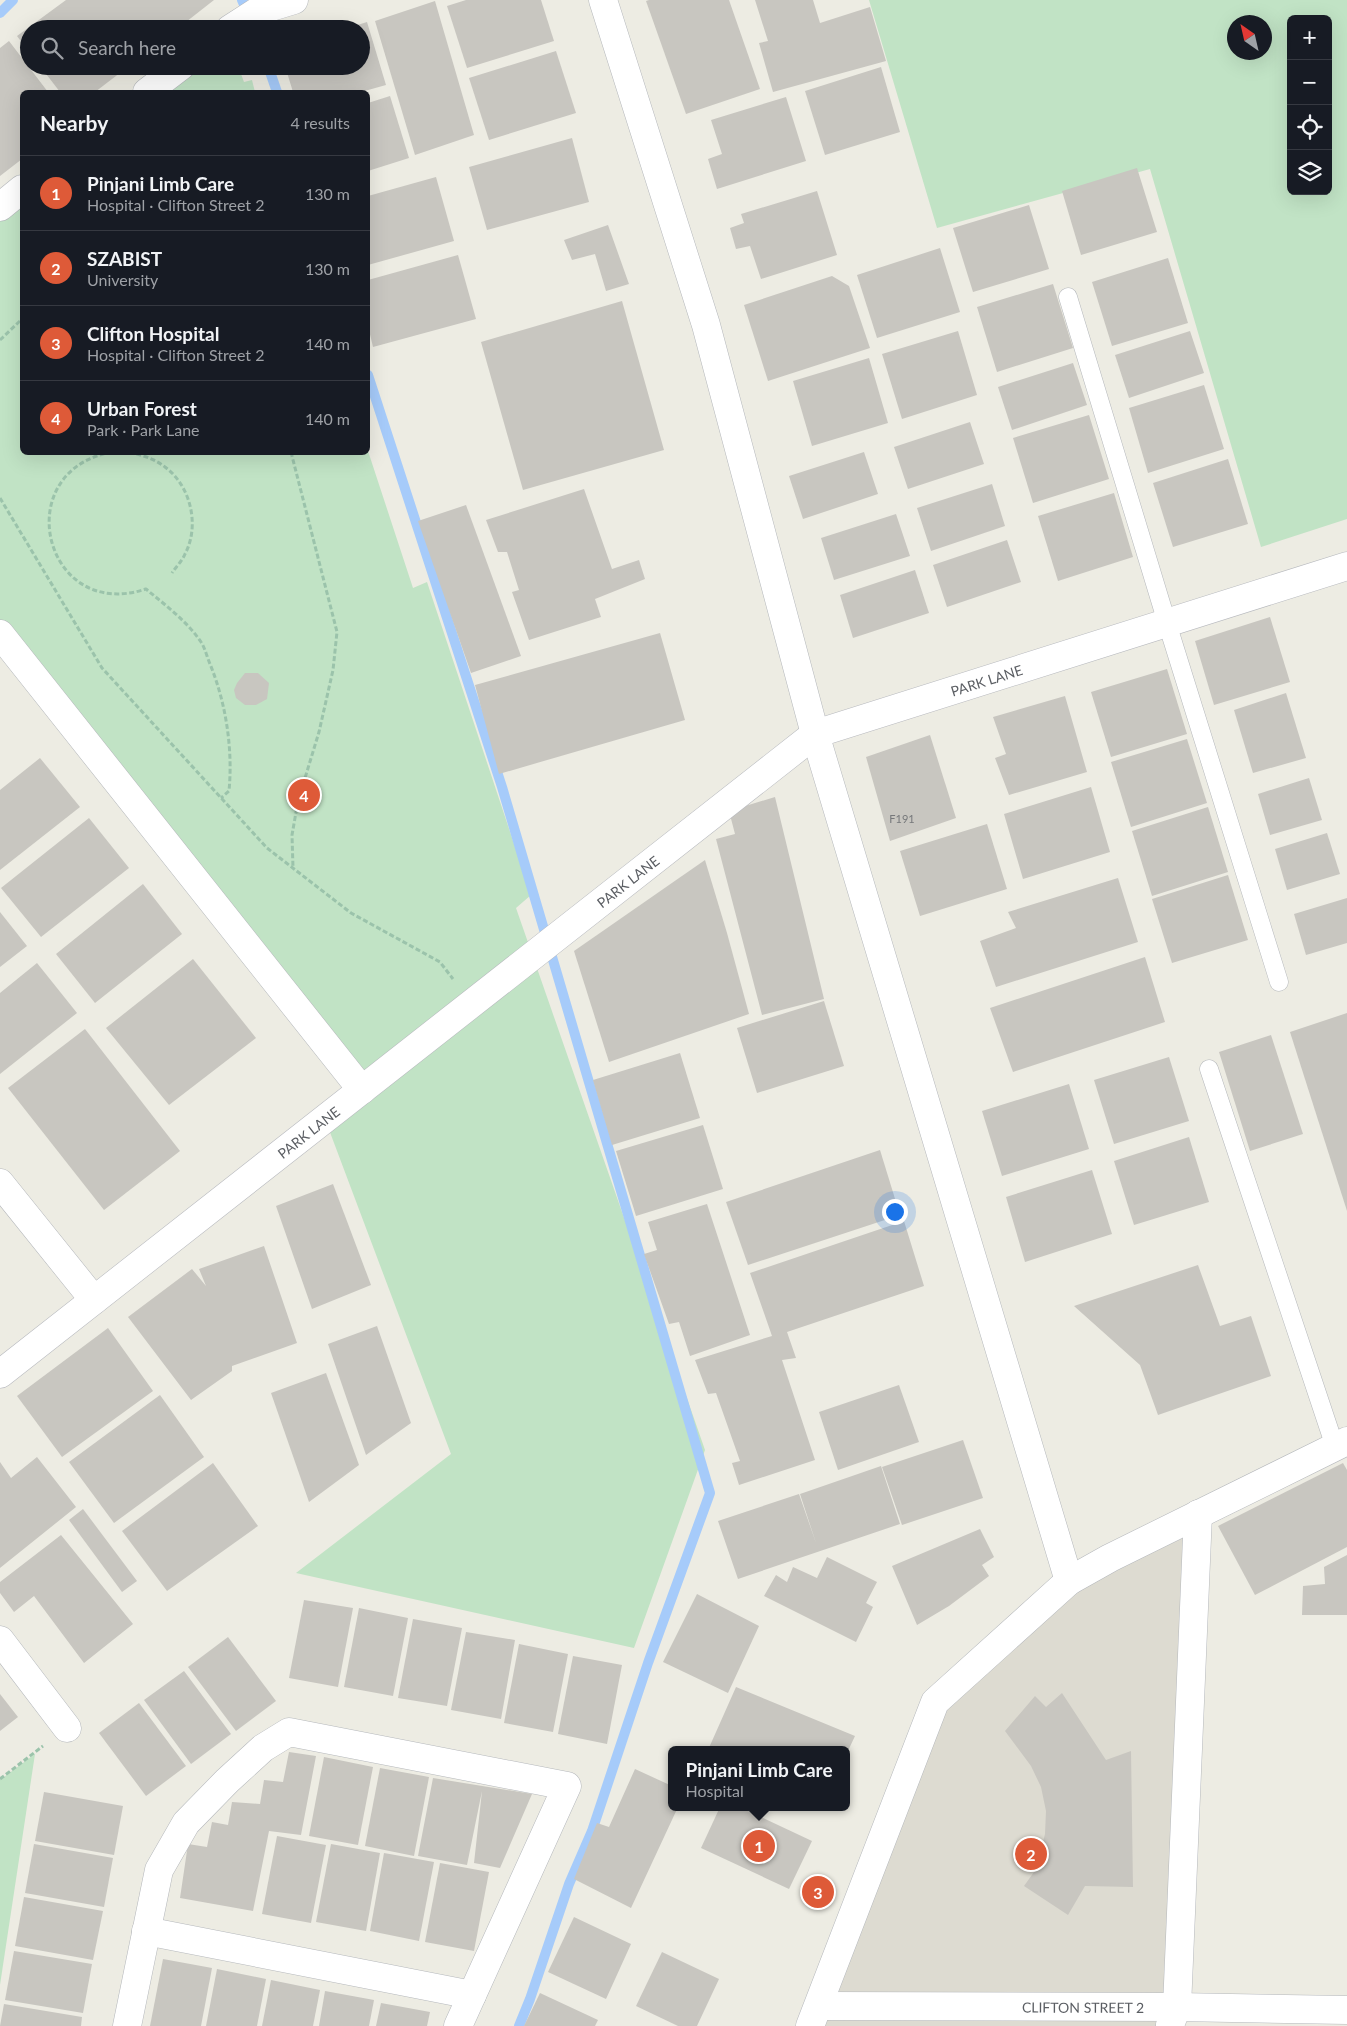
<!DOCTYPE html>
<meta charset="utf-8">
<style>
body{margin:0;font-family:Lato,sans-serif;background:#242831;color:#f1f3f6}
.controls{position:absolute;right:15px;top:15px;display:grid;overflow:hidden;border-radius:8px;box-shadow:0 5px 20px #0002}
.controls button{width:45px;height:45px;display:grid;place-items:center;padding:0;border:0;border-bottom:1px solid #363941;background:#171b24;color:#f1f3f6;font:25px sans-serif}
.compass{position:absolute;left:1227px;top:15px;width:45px;height:45px;border-radius:50%;background:#171b24;box-shadow:0 5px 20px #0002;rotate:326deg}
.you{position:absolute;left:894px;top:1211px;width:18px;height:18px;margin:-12px;border:4px solid #fff;border-radius:50%;background:#1a73e8;box-shadow:0 0 0 8px #1a73e833}
.badge{display:grid;place-items:center;width:32px;height:32px;border-radius:50%;background:#de5a38;color:#fff;font-size:16px;font-weight:700}
.pin{position:absolute;translate:-50% -50%;border:2px solid #fff;box-shadow:0 1px 5px #0006}
.popup{position:absolute;left:668px;top:1746px;width:182px;height:65px;box-sizing:border-box;display:grid;place-content:center;border-radius:8px;background:#171b24;filter:drop-shadow(0 1px 4px #0005);font-size:16px;white-space:nowrap;color:#9ea1a6}
.popup b{font-size:19px;color:#f1f3f6}
.popup::after{content:'';position:absolute;left:50%;top:100%;margin-left:-10px;border:10px solid transparent;border-top-color:#171b24}
.list{margin:0;padding:0;list-style:none}
h2{display:flex;justify-content:space-between;align-items:center;height:65px;margin:0;padding:0 20px;font-size:21px}
h2 small{font-size:16px;font-weight:400;color:#9ea1a6}
.list li{display:grid;grid-template-columns:32px 1fr auto;gap:15px;align-items:center;box-sizing:border-box;height:75px;padding:0 20px;border-top:1px solid #363941}
.list b{display:block;font-size:19px;white-space:nowrap}
.list p{margin:0;font-size:16px;white-space:nowrap;color:#9ea1a6}
.list em{font-size:16px;font-style:normal;color:#9ea1a6}
.icon{flex:none;width:28px;height:28px;fill:none;stroke:currentColor;stroke-width:2;stroke-linecap:round;stroke-linejoin:round}
.map{position:relative;flex:none;width:1347px;height:2026px;overflow:hidden}
.search{position:absolute;background:#171b24;box-shadow:0 5px 20px #0002;left:20px;top:20px;width:350px;height:55px;display:flex;align-items:center;gap:12px;box-sizing:border-box;padding:0 18px;border-radius:28px;color:#9ea1a6;font-size:19px}
.panel{position:absolute;background:#171b24;box-shadow:0 5px 20px #0002;left:20px;top:90px;width:350px;height:365px;border-radius:8px}
.map>svg:first-child{display:block}
.education{fill:#dddbd1}
.green{fill:#c1e3c5;fill-rule:evenodd}
.lines{fill:none;stroke-linecap:round;stroke-linejoin:round}
.stream{stroke:#a6cbfa;stroke-width:10}
.building{fill:#c8c6c0}
.lane-casing{stroke:#b5b8bc;stroke-width:19}
.street-casing{stroke:#b5b8bc;stroke-width:29}
.secondary-casing{stroke:#b7b9be;stroke-width:29}
.path{stroke:#9bc3ab;stroke-width:3;stroke-dasharray:5 2.5;stroke-linecap:butt}
.lane{stroke:#fff;stroke-width:18}
.street{stroke:#fff;stroke-width:28}
.secondary{stroke:#fff;stroke-width:28}
.labels{text-anchor:middle;dominant-baseline:central;stroke-width:4;stroke-linejoin:round;paint-order:stroke}
.number-label{font-size:11px;fill:#76787a}
.street-label{font-size:14px;fill:#5b5e63;stroke:#fff}
</style>
<div class="map">
<svg width="1347" height="2026" viewBox="0 0 1347 2026">
<rect width="100%" height="100%" fill="#edece3"/>
<!-- education -->
<path class="education" d="M 1203,1512 L 1170,2026 L 810,2026 L 935,1702 L 1069,1581 Z"/>
<!-- green -->
<g class="green">
<path d="M 869,0 L 1347,0 L 1347,519 L 1261,547 L 1150,169 L 937,228 ZM 1291,19 L 1328,19 L 1328,191 L 1291,191 ZM 1234,22 L 1264,22 L 1264,52 L 1234,52 Z"/>
<path d="M 181,66 L 238,66 L 244,82 L 252,80 L 255,92 L 147,92 Z"/>
<path d="M 22,189 L 22,452 L 368,451 L 413,588 L 427,582 L 531,895 L 516,908 L 705,1450 L 634,1648 L 296,1573 L 451,1454 L 325,1119 L 362,1090 L 0,634 L 0,207 Z"/>
<path d="M 35,1754 L 0,1985 L 0,1780 Z"/>
</g>
<g class="lines">
<!-- stream -->
<g class="stream">
<path d="M 242,0 L 249,16"/>
<path d="M 0,13 L 13,0"/>
<path d="M 268,66 L 277,92"/>
<path d="M 368,375 L 502,787 L 710,1493 L 648,1663 L 592,1831 L 569,1884 L 530,1999 L 519,2026"/>
</g>
</g>
<!-- building -->
<g class="building">
<path d="M 66,0 L 214,0 L 177,29 L 29,29 L 29,52 L 17,36 Z"/>
<path d="M 466,0 L 541,0 L 554,41 L 467,68 L 447,6 Z"/>
<path d="M 649,0 L 729,0 L 760,89 L 686,114 L 646,1 Z"/>
<path d="M 755,0 L 813,0 L 820,23 L 870,7 L 886,61 L 773,92 L 759,43 L 768,41 Z"/>
<path d="M 435,1 L 474,135 L 415,155 L 375,21 Z"/>
<path d="M 367,22 L 386,85 L 361,92 L 293,92 L 285,66 L 361,66 L 361,29 L 348,28 Z"/>
<path d="M 9,41 L 48,92 L 22,92 L 22,159 L 0,176 L 0,48 Z"/>
<path d="M 556,51 L 576,113 L 489,140 L 469,78 Z"/>
<path d="M 40,66 L 129,66 L 95,92 L 60,92 Z"/>
<path d="M 881,67 L 900,132 L 825,155 L 805,91 Z"/>
<path d="M 390,96 L 409,158 L 368,171 L 368,103 Z"/>
<path d="M 786,97 L 806,161 L 717,189 L 708,159 L 722,154 L 711,120 Z"/>
<path d="M 572,138 L 589,202 L 487,230 L 469,167 Z"/>
<path d="M 1137,168 L 1157,232 L 1081,255 L 1062,191 Z"/>
<path d="M 436,177 L 454,241 L 368,265 L 368,196 Z"/>
<path d="M 817,191 L 837,255 L 761,279 L 750,246 L 736,249 L 730,228 L 744,223 L 741,214 Z"/>
<path d="M 1029,205 L 1049,269 L 973,292 L 953,228 Z"/>
<path d="M 608,225 L 629,284 L 606,291 L 595,254 L 572,260 L 564,240 Z"/>
<path d="M 940,248 L 960,312 L 877,338 L 857,275 Z"/>
<path d="M 458,255 L 476,319 L 373,347 L 368,326 L 368,280 Z"/>
<path d="M 1168,258 L 1188,323 L 1112,346 L 1092,282 Z"/>
<path d="M 832,276 L 849,286 L 870,348 L 768,381 L 744,305 Z"/>
<path d="M 1053,284 L 1073,348 L 997,372 L 977,307 Z"/>
<path d="M 622,301 L 664,450 L 523,490 L 481,342 Z"/>
<path d="M 958,331 L 977,395 L 902,419 L 882,354 Z"/>
<path d="M 1190,331 L 1204,373 L 1129,398 L 1115,355 Z"/>
<path d="M 869,358 L 888,423 L 812,446 L 793,381 Z"/>
<path d="M 1073,363 L 1087,405 L 1012,430 L 998,387 Z"/>
<path d="M 1204,385 L 1224,449 L 1148,473 L 1129,408 Z"/>
<path d="M 1089,415 L 1109,479 L 1033,503 L 1013,438 Z"/>
<path d="M 970,422 L 984,464 L 908,489 L 894,447 Z"/>
<path d="M 864,452 L 878,494 L 803,519 L 789,476 Z"/>
<path d="M 1228,459 L 1248,524 L 1173,547 L 1153,483 Z"/>
<path d="M 992,484 L 1005,526 L 931,551 L 917,508 Z"/>
<path d="M 584,489 L 612,569 L 639,560 L 645,579 L 595,599 L 601,617 L 529,640 L 512,592 L 519,590 L 507,552 L 498,552 L 486,520 Z"/>
<path d="M 1114,493 L 1133,557 L 1058,581 L 1038,516 Z"/>
<path d="M 466,505 L 521,656 L 471,673 L 418,521 Z"/>
<path d="M 896,514 L 910,556 L 834,580 L 821,538 Z"/>
<path d="M 1007,540 L 1021,582 L 947,607 L 933,565 Z"/>
<path d="M 915,570 L 929,613 L 853,638 L 840,595 Z"/>
<path d="M 1270,617 L 1290,682 L 1214,705 L 1195,641 Z"/>
<path d="M 660,633 L 685,720 L 499,774 L 475,685 Z"/>
<path d="M 1167,669 L 1187,734 L 1111,757 L 1091,692 Z"/>
<path d="M 245,673 L 258,673 L 269,683 L 267,699 L 256,705 L 245,705 L 236,698 L 234,690 L 237,683 Z"/>
<path d="M 1286,693 L 1306,758 L 1253,773 L 1234,710 Z"/>
<path d="M 1065,696 L 1087,772 L 1009,795 L 995,758 L 1006,754 L 993,717 Z"/>
<path d="M 930,735 L 956,818 L 890,841 L 866,757 Z"/>
<path d="M 1187,739 L 1207,803 L 1131,827 L 1111,762 Z"/>
<path d="M 40,758 L 80,807 L 0,870 L 0,790 Z"/>
<path d="M 1309,778 L 1322,820 L 1270,835 L 1258,794 Z"/>
<path d="M 1091,787 L 1110,852 L 1023,879 L 1004,814 Z"/>
<path d="M 775,797 L 824,999 L 762,1015 L 716,839 L 735,834 L 729,811 Z"/>
<path d="M 1208,807 L 1228,872 L 1152,896 L 1132,831 Z"/>
<path d="M 89,818 L 129,868 L 41,937 L 1,888 Z"/>
<path d="M 987,824 L 1007,889 L 920,916 L 900,851 Z"/>
<path d="M 1327,833 L 1340,874 L 1287,890 L 1275,849 Z"/>
<path d="M 705,860 L 727,933 L 749,1014 L 609,1062 L 574,951 Z"/>
<path d="M 1228,875 L 1248,940 L 1172,963 L 1152,899 Z"/>
<path d="M 1118,878 L 1138,942 L 996,987 L 980,941 L 1016,928 L 1008,912 Z"/>
<path d="M 143,884 L 182,934 L 95,1003 L 56,954 Z"/>
<path d="M 1347,898 L 1347,943 L 1306,955 L 1294,914 Z"/>
<path d="M 0,912 L 27,946 L 0,967 Z"/>
<path d="M 1145,957 L 1165,1022 L 1013,1072 L 990,1008 Z"/>
<path d="M 193,959 L 256,1038 L 169,1105 L 106,1028 Z"/>
<path d="M 37,963 L 77,1013 L 0,1074 L 0,993 Z"/>
<path d="M 824,1001 L 844,1066 L 757,1093 L 737,1028 Z"/>
<path d="M 1347,1013 L 1347,1211 L 1290,1032 Z"/>
<path d="M 85,1029 L 180,1151 L 104,1210 L 8,1088 Z"/>
<path d="M 1271,1035 L 1303,1134 L 1250,1151 L 1219,1052 Z"/>
<path d="M 680,1053 L 700,1118 L 612,1145 L 593,1080 Z"/>
<path d="M 1169,1057 L 1189,1121 L 1114,1144 L 1094,1080 Z"/>
<path d="M 1069,1084 L 1089,1149 L 1002,1176 L 982,1111 Z"/>
<path d="M 703,1125 L 723,1189 L 636,1216 L 616,1151 Z"/>
<path d="M 1189,1137 L 1209,1202 L 1134,1225 L 1114,1161 Z"/>
<path d="M 880,1150 L 900,1215 L 748,1265 L 726,1202 Z"/>
<path d="M 1092,1170 L 1112,1234 L 1025,1262 L 1006,1197 Z"/>
<path d="M 333,1184 L 371,1285 L 312,1309 L 276,1206 Z"/>
<path d="M 707,1204 L 750,1335 L 690,1356 L 679,1322 L 669,1324 L 644,1254 L 657,1250 L 648,1222 Z"/>
<path d="M 904,1221 L 924,1286 L 787,1332 L 796,1358 L 782,1360 L 815,1460 L 739,1485 L 732,1463 L 740,1461 L 716,1393 L 708,1394 L 695,1360 L 772,1336 L 750,1273 Z"/>
<path d="M 264,1246 L 297,1343 L 232,1366 L 232,1371 L 191,1400 L 128,1317 L 192,1269 L 206,1286 L 199,1269 Z"/>
<path d="M 1198,1265 L 1220,1326 L 1251,1316 L 1271,1376 L 1158,1415 L 1140,1365 L 1074,1306 Z"/>
<path d="M 377,1326 L 411,1423 L 366,1455 L 328,1344 Z"/>
<path d="M 108,1328 L 153,1391 L 62,1457 L 17,1396 Z"/>
<path d="M 326,1373 L 359,1465 L 309,1502 L 271,1393 Z"/>
<path d="M 899,1385 L 919,1442 L 838,1470 L 819,1412 Z"/>
<path d="M 160,1395 L 204,1457 L 114,1523 L 69,1462 Z"/>
<path d="M 963,1440 L 983,1498 L 902,1525 L 882,1467 Z"/>
<path d="M 37,1457 L 76,1507 L 0,1568 L 0,1462 L 11,1478 Z"/>
<path d="M 213,1463 L 258,1526 L 167,1591 L 122,1531 Z"/>
<path d="M 1343,1463 L 1347,1470 L 1347,1547 L 1255,1595 L 1218,1526 Z"/>
<path d="M 881,1466 L 900,1524 L 738,1579 L 718,1521 L 799,1494 L 816,1543 L 800,1494 Z"/>
<path d="M 83,1509 L 137,1581 L 122,1592 L 69,1520 Z"/>
<path d="M 980,1529 L 994,1557 L 982,1565 L 989,1576 L 949,1606 L 917,1625 L 892,1566 Z"/>
<path d="M 61,1535 L 133,1624 L 84,1663 L 34,1596 L 14,1612 L 0,1593 L 0,1582 Z"/>
<path d="M 1347,1555 L 1347,1615 L 1302,1615 L 1303,1586 L 1325,1584 L 1324,1567 Z"/>
<path d="M 827,1557 L 877,1582 L 866,1603 L 873,1607 L 856,1642 L 764,1596 L 776,1575 L 787,1582 L 793,1567 L 817,1578 Z"/>
<path d="M 697,1594 L 759,1626 L 728,1693 L 663,1662 Z"/>
<path d="M 304,1600 L 353,1608 L 338,1687 L 289,1678 Z"/>
<path d="M 359,1608 L 408,1618 L 393,1696 L 344,1687 Z"/>
<path d="M 413,1619 L 462,1628 L 447,1706 L 398,1698 Z"/>
<path d="M 466,1632 L 515,1640 L 501,1719 L 451,1710 Z"/>
<path d="M 228,1637 L 276,1701 L 236,1731 L 188,1667 Z"/>
<path d="M 519,1644 L 568,1654 L 553,1732 L 504,1723 Z"/>
<path d="M 573,1656 L 622,1665 L 607,1744 L 558,1734 Z"/>
<path d="M 184,1671 L 231,1734 L 191,1764 L 144,1700 Z"/>
<path d="M 736,1687 L 855,1736 L 846,1755 L 846,1750 L 708,1750 Z"/>
<path d="M 1062,1693 L 1106,1760 L 1131,1751 L 1133,1887 L 1085,1886 L 1068,1915 L 1024,1886 L 1034,1872 L 1040,1854 L 1045,1834 L 1046,1811 L 1041,1787 L 1031,1766 L 1005,1731 L 1035,1696 L 1046,1707 Z"/>
<path d="M 0,1694 L 18,1717 L 0,1731 Z"/>
<path d="M 139,1703 L 186,1766 L 146,1796 L 99,1733 Z"/>
<path d="M 289,1752 L 316,1756 L 301,1835 L 269,1831 L 253,1911 L 180,1898 L 188,1844 L 207,1847 L 212,1822 L 228,1825 L 232,1802 L 260,1804 L 264,1780 L 283,1782 Z"/>
<path d="M 324,1757 L 373,1767 L 358,1845 L 309,1836 Z"/>
<path d="M 380,1768 L 429,1777 L 414,1856 L 365,1846 Z"/>
<path d="M 635,1769 L 672,1786 L 672,1807 L 678,1807 L 631,1908 L 574,1879 L 597,1823 L 609,1827 Z"/>
<path d="M 433,1778 L 532,1794 L 500,1868 L 474,1863 L 482,1791 L 467,1865 L 418,1856 Z"/>
<path d="M 44,1792 L 123,1806 L 114,1855 L 35,1841 Z"/>
<path d="M 720,1807 L 740,1807 L 812,1841 L 789,1889 L 701,1848 Z"/>
<path d="M 277,1836 L 326,1845 L 311,1923 L 262,1914 Z"/>
<path d="M 34,1844 L 113,1858 L 104,1907 L 25,1893 Z"/>
<path d="M 331,1844 L 380,1853 L 366,1931 L 316,1922 Z"/>
<path d="M 384,1853 L 434,1862 L 419,1941 L 370,1931 Z"/>
<path d="M 440,1863 L 489,1872 L 474,1951 L 425,1942 Z"/>
<path d="M 24,1897 L 103,1911 L 93,1960 L 15,1946 Z"/>
<path d="M 574,1917 L 631,1944 L 606,1999 L 548,1972 Z"/>
<path d="M 14,1951 L 92,1964 L 83,2013 L 5,2000 Z"/>
<path d="M 662,1952 L 719,1979 L 697,2026 L 678,2026 L 636,2006 Z"/>
<path d="M 163,1959 L 212,1968 L 201,2026 L 150,2026 Z"/>
<path d="M 217,1969 L 266,1979 L 257,2026 L 206,2026 Z"/>
<path d="M 271,1980 L 320,1990 L 313,2026 L 262,2026 Z"/>
<path d="M 325,1991 L 374,2000 L 369,2026 L 319,2026 Z"/>
<path d="M 540,1993 L 598,2020 L 595,2026 L 524,2026 Z"/>
<path d="M 381,2003 L 430,2012 L 427,2026 L 376,2026 Z"/>
<path d="M 4,2004 L 82,2017 L 81,2026 L 0,2026 Z"/>
</g>
<g class="lines">
<defs>
<g id="lane">
<path d="M 1068,297 L 1167,623 L 1279,982"/>
<path d="M 1209,1069 L 1335,1447"/>
</g>
<g id="street">
<path d="M 603,0 L 706,325 L 815,734 L 1069,1581"/>
<path d="M 230,29 L 258,11 L 294,0"/>
<path d="M 147,92 L 181,66"/>
<path d="M 0,207 L 22,189"/>
<path d="M 0,634 L 362,1090"/>
<path d="M 0,1183 L 94,1300"/>
<path d="M 0,1640 L 67,1728"/>
<path d="M 146,1931 L 472,1995"/>
<path id="s1" d="M 819,2006 L 1177,2007 L 1347,2010"/>
<path d="M 1170,2025 L 1177,2007 L 1198,1514"/>
<path d="M 127,2026 L 159,1870 L 186,1823 L 227,1781 L 263,1748 L 289,1732 L 567,1786 L 458,2026"/>
<path d="M 810,2026 L 935,1702 L 1069,1581 L 1110,1558 L 1347,1441"/>
</g>
<g id="secondary">
<path id="s2" d="M 0,1374 L 815,734 L 1347,566"/>
</g>
</defs>
<!-- lane casing -->
<use href="#lane" class="lane-casing"/>
<!-- street casing -->
<use href="#street" class="street-casing"/>
<!-- secondary casing -->
<use href="#secondary" class="secondary-casing"/>
<!-- path -->
<g class="path">
<path d="M 0,340 L 22,319"/>
<path d="M 112,452 C 7,471 44,623 146,589 C 165,605 187,621 201,642 C 205,648 207,657 210,664 C 226,703 233,749 229,791 L 221,798"/>
<path d="M 129,452 C 142,455 155,459 165,467 C 191,486 200,526 185,554 C 182,561 176,567 172,573"/>
<path d="M 291,452 L 337,632 L 333,670 L 319,732 L 298,801 L 292,835 L 293,868"/>
<path d="M 0,498 L 102,668 L 267,848 L 351,913 L 440,962 L 453,979"/>
<path d="M 0,1779 L 43,1746"/>
</g>
<!-- lane -->
<use href="#lane" class="lane"/>
<!-- street -->
<use href="#street" class="street"/>
<!-- secondary -->
<use href="#secondary" class="secondary"/>
</g>
<g class="labels">
<!-- number labels -->
<g class="number-label">
<text x="902" y="818">F191</text>
</g>
<!-- street labels -->
<g class="street-label">
<text stroke="none"><textPath href="#s2" startOffset="1216">PARK LANE</textPath></text>
<text stroke="none"><textPath href="#s2" startOffset="798">PARK LANE</textPath></text>
<text stroke="none"><textPath href="#s2" startOffset="392">PARK LANE</textPath></text>
<text stroke="none"><textPath href="#s1" startOffset="264">CLIFTON STREET 2</textPath></text>
</g>
</g>
</svg>
<div class="controls">
<button>+</button>
<button>−</button>
<button><svg class="icon" aria-label="locate" viewBox="0 0 24 24"><circle cx="12" cy="12" r="6"/><path d="M12 2v4M12 18v4M2 12h4M18 12h4"/></svg></button>
<button><svg class="icon" aria-label="layers" viewBox="0 0 24 24"><path d="M12 4l9 5-9 5-9-5zM3 14l9 5 9-5"/></svg></button>
</div>
<svg class="compass" viewBox="-18 -18 36 36"><path d="M0-13l5 13h-10z" fill="#e53935"/><path d="M0 13l5-13h-10z" fill="#9ea1a6"/></svg>
<div class="you"></div>
<div class="pin badge" style="left:759px;top:1846px">1</div>
<div class="popup"><b>Pinjani Limb Care</b>Hospital</div>
<div class="pin badge" style="left:1031px;top:1854px">2</div>
<div class="pin badge" style="left:818px;top:1892px">3</div>
<div class="pin badge" style="left:304px;top:795px">4</div>
<div class="search"><svg class="icon" aria-label="search" viewBox="0 0 24 24"><circle cx="10" cy="10" r="6"/><path d="M15 15l6 6"/></svg>Search here</div>
<section class="panel">
<h2>Nearby<small>4 results</small></h2>
<ul class="list">
<li><span class="badge">1</span><div><b>Pinjani Limb Care</b><p>Hospital · Clifton Street 2</p></div><em>130 m</em></li>
<li><span class="badge">2</span><div><b>SZABIST</b><p>University</p></div><em>130 m</em></li>
<li><span class="badge">3</span><div><b>Clifton Hospital</b><p>Hospital · Clifton Street 2</p></div><em>140 m</em></li>
<li><span class="badge">4</span><div><b>Urban Forest</b><p>Park · Park Lane</p></div><em>140 m</em></li>
</ul>
</section>
</div>
